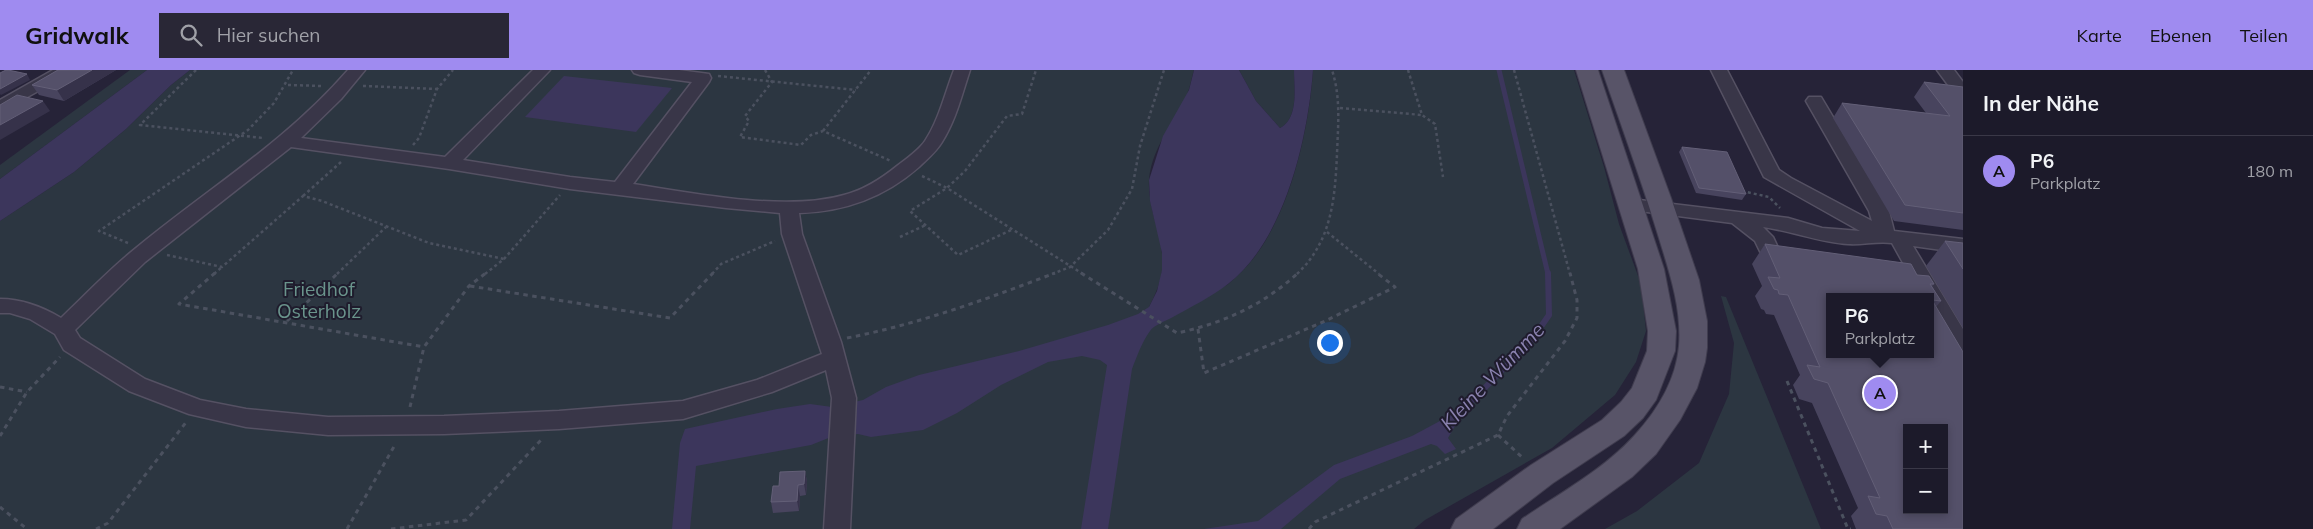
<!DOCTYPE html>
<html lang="de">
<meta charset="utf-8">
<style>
body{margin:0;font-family:Mulish,sans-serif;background:#292736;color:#f1f3f6}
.controls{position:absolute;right:15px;bottom:15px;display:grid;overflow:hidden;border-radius:0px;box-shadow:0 2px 8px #0003}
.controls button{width:45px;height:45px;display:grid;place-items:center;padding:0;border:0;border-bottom:1px solid #3a3847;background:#1c1a2a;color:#f1f3f6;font:25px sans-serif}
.you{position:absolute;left:1329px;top:272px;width:18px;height:18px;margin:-12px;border:4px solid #fff;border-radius:50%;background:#1a73e8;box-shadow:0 0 0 8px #1a73e833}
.badge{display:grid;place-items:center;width:32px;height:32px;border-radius:50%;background:#9f8bf0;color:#111;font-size:16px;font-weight:700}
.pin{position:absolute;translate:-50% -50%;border:2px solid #fff;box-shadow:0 1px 5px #0006}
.popup{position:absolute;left:1826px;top:223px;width:108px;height:65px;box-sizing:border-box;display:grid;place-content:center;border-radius:0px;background:#1c1a2a;filter:drop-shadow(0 1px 4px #0005);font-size:16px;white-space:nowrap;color:#a0a1a8}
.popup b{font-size:19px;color:#f1f3f6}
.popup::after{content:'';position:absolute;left:50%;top:100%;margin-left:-10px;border:10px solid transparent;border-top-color:#1c1a2a}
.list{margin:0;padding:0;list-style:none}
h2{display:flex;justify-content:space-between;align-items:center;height:65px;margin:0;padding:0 20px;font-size:21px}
h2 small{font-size:16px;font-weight:400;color:#a0a1a8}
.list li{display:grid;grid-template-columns:32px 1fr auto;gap:15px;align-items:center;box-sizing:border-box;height:70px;padding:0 20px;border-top:1px solid #3a3847}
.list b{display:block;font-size:19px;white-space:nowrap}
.list p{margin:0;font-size:16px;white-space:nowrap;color:#a0a1a8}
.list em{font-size:16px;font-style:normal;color:#a0a1a8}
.icon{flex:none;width:28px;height:28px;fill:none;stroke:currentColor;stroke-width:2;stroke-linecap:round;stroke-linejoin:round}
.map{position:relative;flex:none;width:1963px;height:459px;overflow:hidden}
header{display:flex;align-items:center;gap:30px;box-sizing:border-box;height:70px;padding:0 25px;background:#9f8bf0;color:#111}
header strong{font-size:24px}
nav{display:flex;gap:28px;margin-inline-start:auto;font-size:18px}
.search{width:350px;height:45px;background:#292736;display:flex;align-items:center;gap:12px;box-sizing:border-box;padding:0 18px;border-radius:0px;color:#a0a1a8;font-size:19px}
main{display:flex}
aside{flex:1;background:#1c1a2a}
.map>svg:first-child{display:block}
.green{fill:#2c3641}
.water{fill:#3c365c}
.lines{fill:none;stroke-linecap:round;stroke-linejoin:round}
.stream-far1{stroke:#3c365c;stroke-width:5}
.stream{stroke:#3c365c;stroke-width:6}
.minor-casing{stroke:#555163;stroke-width:3}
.major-casing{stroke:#403d4f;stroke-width:2}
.path-far1{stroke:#4b515f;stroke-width:2.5;stroke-dasharray:3 3;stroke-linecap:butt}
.path{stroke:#4b515f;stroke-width:3;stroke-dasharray:4.5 4.5;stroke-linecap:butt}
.minor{fill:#393648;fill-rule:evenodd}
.major{fill:#585468;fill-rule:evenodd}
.wall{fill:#48445e}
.shaded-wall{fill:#36324a}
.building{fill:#545069;stroke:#635f77;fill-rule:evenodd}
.labels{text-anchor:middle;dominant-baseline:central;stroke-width:4;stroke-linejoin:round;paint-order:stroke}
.park-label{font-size:19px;fill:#6a948c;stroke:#1f1c2d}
.water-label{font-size:20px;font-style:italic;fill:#8a82af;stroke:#1f1c2d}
</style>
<header>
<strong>Gridwalk</strong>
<div class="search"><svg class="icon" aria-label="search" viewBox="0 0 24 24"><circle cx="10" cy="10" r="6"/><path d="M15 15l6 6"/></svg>Hier suchen</div>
<nav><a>Karte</a><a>Ebenen</a><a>Teilen</a></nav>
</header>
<main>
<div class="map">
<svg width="1963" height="459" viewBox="0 0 1963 459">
<rect width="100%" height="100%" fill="#262338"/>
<!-- green -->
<g class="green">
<path d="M 130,0 L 147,0 L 0,109 L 0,95 Z"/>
<path d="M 190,0 L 1194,0 C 1192,6 1191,13 1189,19 C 1179,50 1152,73 1149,110 C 1147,140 1166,171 1162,201 C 1160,214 1155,225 1149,237 C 1171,231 1207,224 1227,215 C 1231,212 1235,208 1238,205 C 1287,161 1309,63 1313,0 L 1574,0 L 1604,97 L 1619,154 L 1641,214 L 1646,261 L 1636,292 L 1615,325 L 1552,378 L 1425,450 L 1414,459 L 0,459 L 0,151 L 74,102 L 126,59 L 171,15 Z"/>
<path d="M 1239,0 L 1294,0 C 1294,19 1299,48 1280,58 L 1256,31 Z"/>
<path d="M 1721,226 L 1726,227 L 1821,459 L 1605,459 L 1637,441 L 1699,393 L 1729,324 L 1734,273 Z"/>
</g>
<!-- water -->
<g class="water">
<path d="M 147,0 L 190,0 L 171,15 L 126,59 L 74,102 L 0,151 L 0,109 Z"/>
<path d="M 1194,0 L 1239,0 L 1256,31 L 1280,58 C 1299,48 1294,19 1294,0 L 1313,0 C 1308,68 1285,170 1228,214 C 1211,227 1191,237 1173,247 C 1166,251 1154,255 1150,261 C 1142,272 1137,286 1132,299 L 1108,459 L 1081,459 L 1107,295 L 1100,290 L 1082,286 L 1048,292 L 1001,315 L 957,343 L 923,360 L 871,367 L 858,364 L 831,367 L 811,375 L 696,396 L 690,459 L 672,459 L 680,373 L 685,359 L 777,339 L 810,334 L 832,337 L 863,330 L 886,317 L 919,305 L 1019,281 L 1108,255 L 1138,244 L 1149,237 L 1157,221 L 1162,200 L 1162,183 L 1150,131 L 1149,110 L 1163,66 L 1189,20 Z"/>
<path d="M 564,6 L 672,18 L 636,62 L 525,47 Z"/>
<path d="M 1466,337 L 1448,368 L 1456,379 L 1445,384 L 1437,376 L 1431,374 L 1340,409 L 1281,459 L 1204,459 L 1258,451 L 1334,395 L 1412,366 Z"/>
</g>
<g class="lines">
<!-- stream-far1 -->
<path class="stream-far1" d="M 1499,0 L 1548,204"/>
<!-- stream -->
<path class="stream" d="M 1461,342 L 1531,271 L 1549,245 L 1548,203"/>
<defs>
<g id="minor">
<path d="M 53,0 L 73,0 L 71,3 L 0,42 L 0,30 Z"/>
<path d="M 348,0 L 365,0 L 341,29 L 301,68 L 445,87 L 533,0 L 550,0 L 463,90 L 570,107 L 615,112 L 692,12 L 640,5 L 634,3 L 632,0 L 679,0 L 709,4 L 711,8 L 709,12 L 633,114 C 694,123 785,142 844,125 C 864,120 881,109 897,96 C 906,89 919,80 925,71 C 939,50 945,23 954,0 L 970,0 C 962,24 956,50 942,72 C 936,82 927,89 919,97 C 885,127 844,142 799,143 L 802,164 L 841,272 L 856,328 L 850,459 L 824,459 L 832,328 L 826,300 L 772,322 L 683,349 L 559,359 L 444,364 L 328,365 L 246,357 L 189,344 L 129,321 L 64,280 L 55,264 L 30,249 L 10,243 L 0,243 L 0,229 C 21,229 43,237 61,248 C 84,226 106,203 130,183 C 204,121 285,73 348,0 ZM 291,77 L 449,99 L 570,119 L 726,138 L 780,143 L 782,164 L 822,284 L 757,310 L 683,331 L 559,341 L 444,346 L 328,347 L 246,339 L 200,330 L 145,309 L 80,268 L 75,260 L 145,192 Z"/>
<path d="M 1711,0 L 1727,0 L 1779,100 L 1791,108 L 1872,151 L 1869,141 L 1806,31 L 1809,27 L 1821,27 L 1889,141 L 1894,161 L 1963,169 L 1963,183 L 1913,176 L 1963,259 L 1963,286 L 1955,284 L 1930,240 L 1930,227 L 1922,227 L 1892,173 C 1877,171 1863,175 1848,174 C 1819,172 1792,161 1763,157 L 1773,167 L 1787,197 L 1784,202 L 1777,204 L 1770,202 L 1755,171 L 1732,153 L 1624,139 L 1621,135 L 1624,131 L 1631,129 L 1788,148 L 1822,158 L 1860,161 L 1764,107 Z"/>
<path d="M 1937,0 L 1954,0 L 1963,12 L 1963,28 L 1957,27 Z"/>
</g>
<g id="major">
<path d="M 1576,0 L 1598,0 L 1664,199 L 1676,261 L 1675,281 L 1656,330 L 1643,348 L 1624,366 L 1553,413 L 1493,459 L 1451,459 L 1456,449 L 1531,395 L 1602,350 L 1621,332 L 1632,318 L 1647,281 L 1648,261 L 1638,199 Z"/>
<path d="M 1602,0 L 1624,0 L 1671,128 L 1699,210 L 1707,251 L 1707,278 L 1705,292 L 1697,318 L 1680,350 L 1656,384 L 1632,407 L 1560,459 L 1517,459 L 1522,449 C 1560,423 1603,400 1634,366 C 1657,341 1676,310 1679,276 C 1682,238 1669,201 1658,165 C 1641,109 1621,55 1602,0 Z"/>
</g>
</defs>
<!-- minor casing -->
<use href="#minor" class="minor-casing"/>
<!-- major casing -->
<use href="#major" class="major-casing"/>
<!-- path-far1 -->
<g class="path-far1">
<path d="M 196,0 L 140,55 L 263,68"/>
<path d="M 765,0 L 772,12 L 745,46 L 749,51 L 740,67 L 801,75 L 811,65 L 823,61 L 891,91"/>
<path d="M 1408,0 L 1422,45 L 1435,54 L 1443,107"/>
<path d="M 1514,0 L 1570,204"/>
<path d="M 718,6 L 856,20"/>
<path d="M 288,15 L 322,16"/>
<path d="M 363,16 L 437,19"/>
<path d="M 1340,38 L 1422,45"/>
<path d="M 823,61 L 871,0"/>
<path d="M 413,75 L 419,68 L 437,19 L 453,0"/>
<path d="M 922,106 L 947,118 L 1083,204"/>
<path d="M 1742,121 L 1769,127 L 1780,138"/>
<path d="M 303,126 L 341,92"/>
<path d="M 1011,160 L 958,185 L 910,141 L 947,118 L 965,101 L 1007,46 L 1022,44 L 1036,0"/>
<path d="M 1327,162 L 1379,204"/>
<path d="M 900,167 L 926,155"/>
<path d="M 128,173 L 99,161 L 248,60 L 274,33 L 293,0"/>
<path d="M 167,185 L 222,197 L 303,126 L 322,131 L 429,173 L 504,189"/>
<path d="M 214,204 L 222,197"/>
<path d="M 337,204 L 386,157"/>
<path d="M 485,204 L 504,189 L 560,125"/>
<path d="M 712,204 L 721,194 L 775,171"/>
<path d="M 1052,204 L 1070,197 L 1108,160 L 1132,119 L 1140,76 L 1164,0"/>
<path d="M 1297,204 C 1332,171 1335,128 1337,84 C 1338,55 1341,28 1332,0"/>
</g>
<!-- path -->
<g class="path">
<path d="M 215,203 L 179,234 L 424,277"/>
<path d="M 1081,203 L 1177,263 C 1224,253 1263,235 1298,203"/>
<path d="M 470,216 L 670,248 L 713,203"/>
<path d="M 287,251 L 338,203"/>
<path d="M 1198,259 L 1204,303 L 1323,252 L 1395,217 L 1377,203"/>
<path d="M 847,268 C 919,254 987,229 1055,203"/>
<path d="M 1787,311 L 1848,459 L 1851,459"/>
<path d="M 0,317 L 27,322"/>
<path d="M 410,337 L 424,277 L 469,216 L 486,203"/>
<path d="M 1498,365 L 1524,389"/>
<path d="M 0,366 L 27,322 L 60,287"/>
<path d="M 0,437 L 27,459"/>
<path d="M 96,459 L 108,453 L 187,351"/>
<path d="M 347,459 L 396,373"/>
<path d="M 391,459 L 466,450 L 542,369"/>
<path d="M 1309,459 L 1315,452 L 1498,365 L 1507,346 L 1565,271 L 1577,248 L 1577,230 L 1570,203"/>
</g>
<!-- minor -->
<use href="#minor" class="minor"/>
<!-- major -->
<use href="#major" class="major"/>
</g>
<!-- wall -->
<g class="wall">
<path d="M 58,0 L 116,0 L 64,31 L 39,25 L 32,15 Z"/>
<path d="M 1924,12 L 1963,17 L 1963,160 L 1894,151 L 1833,48 L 1842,33 L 1926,43 L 1914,27 Z"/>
<path d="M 1682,77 L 1746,124 L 1742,130 L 1696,123 L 1679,82 Z"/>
<path d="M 1945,171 L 1963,173 L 1963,258 L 1926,196 Z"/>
<path d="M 1765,174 L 1917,205 L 1934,214 L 1932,216 L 1941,231 L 1936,237 L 1963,459 L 1856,459 L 1851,446 L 1858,438 L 1812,333 L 1799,329 L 1793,315 L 1800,305 L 1774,245 L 1766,244 L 1764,240 L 1761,239 L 1755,226 L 1762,216 L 1752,194 Z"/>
<path d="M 805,401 L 807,412 L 806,425 L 800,426 L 799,441 L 773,443 L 771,432 L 779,416 Z"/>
</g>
<!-- shaded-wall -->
<g class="shaded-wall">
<path d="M 92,0 L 116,0 L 64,31 L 57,20 Z"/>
<path d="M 27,4 L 30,10 L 1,25 L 0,24 L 0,19 Z"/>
<path d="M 43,31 L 50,41 L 0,70 L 0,55 Z"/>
<path d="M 805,401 L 807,412 L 806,425 L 804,414 Z"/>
<path d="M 798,415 L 800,426 L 799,441 L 797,431 Z"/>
</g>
<!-- building -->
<g class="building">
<path d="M 6,0 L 8,0 L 27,4 L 0,19 L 0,3 Z"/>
<path d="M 58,0 L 92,0 L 57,20 L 32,15 Z"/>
<path d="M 1924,12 L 1963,17 L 1963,143 L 1905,135 L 1842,33 L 1950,46 Z"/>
<path d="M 17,25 L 43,31 L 0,55 L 0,35 Z"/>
<path d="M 1682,77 L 1727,82 L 1746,124 L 1699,118 Z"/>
<path d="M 1945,171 L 1963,173 L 1963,199 Z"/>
<path d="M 1765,174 L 1911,194 L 1917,205 L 1929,206 L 1934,214 L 1930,214 L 1941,231 L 1932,230 L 1963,282 L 1963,459 L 1893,459 L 1887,446 L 1876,444 L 1868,426 L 1880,428 L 1828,313 L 1814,309 L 1807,295 L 1820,297 L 1788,225 L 1779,224 L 1778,220 L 1774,219 L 1768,207 L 1780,208 ZM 1830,227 L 1930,227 L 1930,284 L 1830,284 ZM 1907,358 L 1944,358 L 1944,440 L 1907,440 Z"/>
<path d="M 805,401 L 804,414 L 798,415 L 797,431 L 771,432 L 773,416 L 779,416 L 780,402 Z"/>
</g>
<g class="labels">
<!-- park labels -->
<g class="park-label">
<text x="319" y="219">Friedhof<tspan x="319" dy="22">Osterholz</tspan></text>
</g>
<!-- water labels -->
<g class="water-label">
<text transform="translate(1492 306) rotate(-46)">Kleine Wümme</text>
</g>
</g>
</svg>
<div class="controls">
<button>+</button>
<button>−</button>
</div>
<div class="you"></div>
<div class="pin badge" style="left:1880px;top:323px">A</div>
<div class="popup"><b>P6</b>Parkplatz</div>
</div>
<aside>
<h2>In der Nähe<small></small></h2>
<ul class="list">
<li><span class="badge">A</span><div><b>P6</b><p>Parkplatz</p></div><em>180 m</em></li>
</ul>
</aside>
</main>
